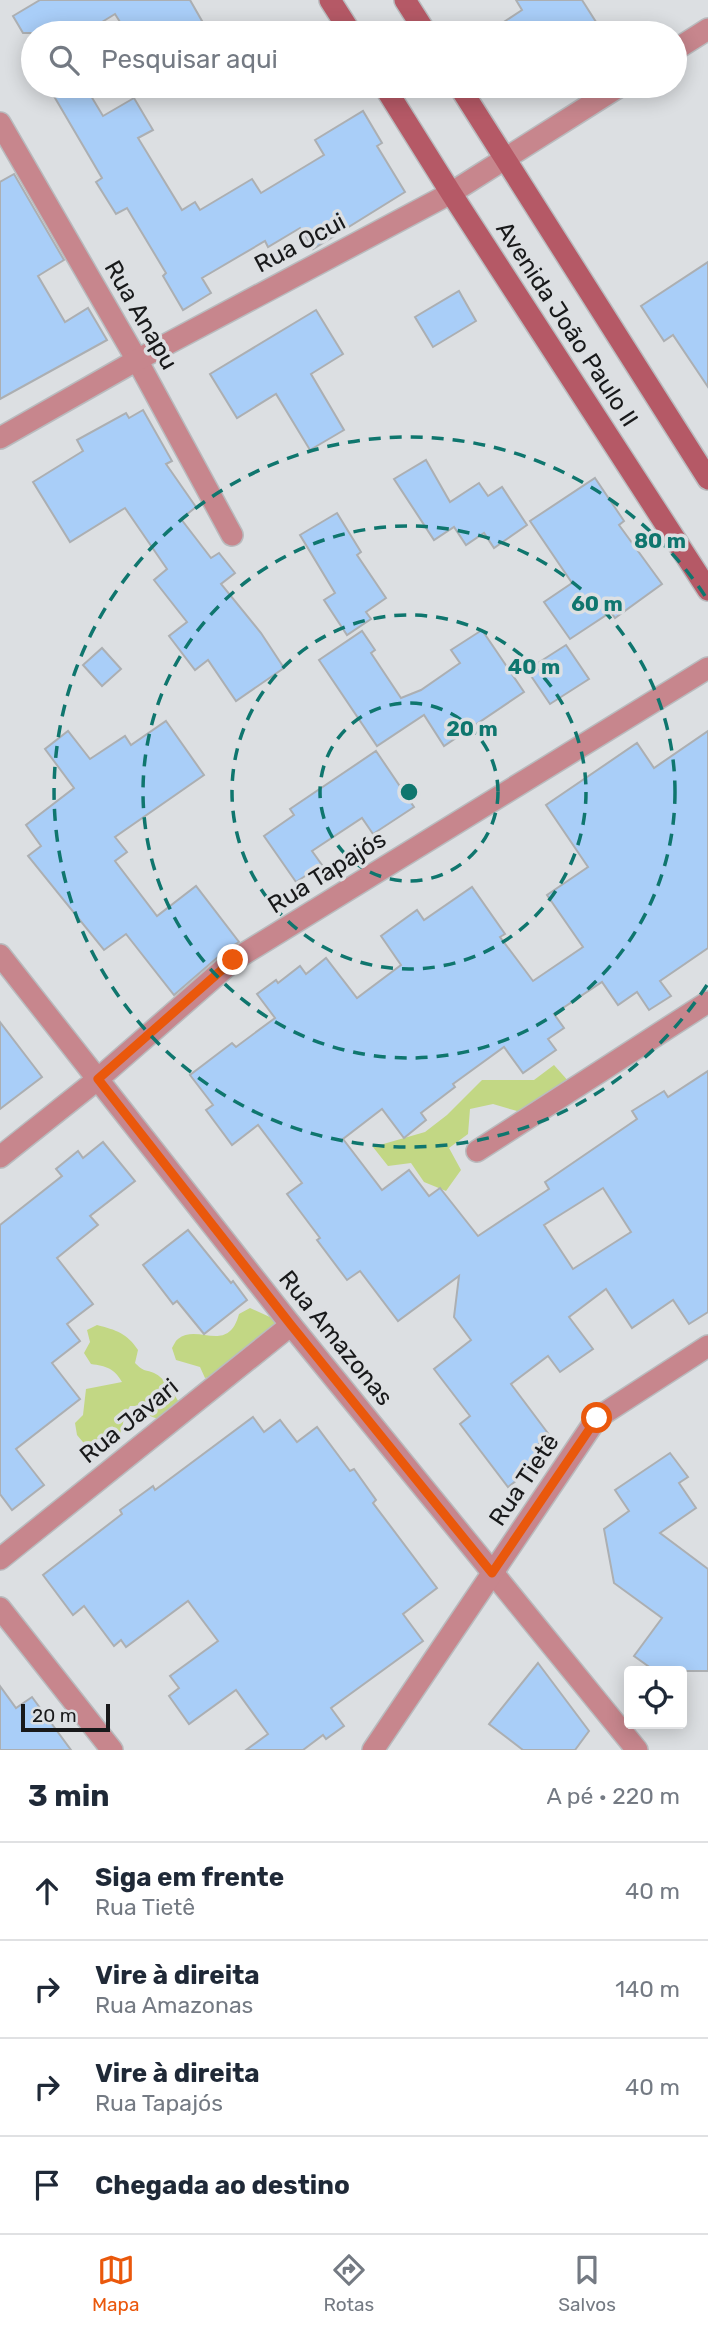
<!DOCTYPE html>
<html lang="pt">
<meta charset="utf-8">
<style>
body{margin:0;font-family:Rubik,sans-serif;background:#f2f2f3;color:#1f2937}
.controls{position:absolute;right:21px;bottom:21px;display:grid;overflow:hidden;border-radius:7px;box-shadow:0 4px 18px #0003}
.controls button{width:63px;height:63px;display:grid;place-items:center;padding:0;border:0;border-bottom:2px solid #e0e1e3;background:#fff;color:#1f2937;font:35px sans-serif}
.scale{position:absolute;left:21px;bottom:18px;width:89px;box-sizing:border-box;padding-left:7px;border:4px solid #18191a;border-top:0;font-size:19px;line-height:24px;white-space:nowrap;color:#18191a;-webkit-text-stroke:5px #dcdfe2;paint-order:stroke}
.stop{position:absolute;width:21px;height:21px;margin:-16px;border:5px solid #ea580c;border-radius:50%;background:#fff}
.stop.end{background:#ea580c;border-color:#fff;box-shadow:0 2px 7px #0008}
.list{margin:0;padding:0;list-style:none}
h2{display:flex;justify-content:space-between;align-items:center;height:91px;margin:0;padding:0 28px;font-size:30px}
h2 small{font-size:23px;font-weight:400;color:#747a83}
.list li{display:grid;grid-template-columns:46px 1fr auto;gap:21px;align-items:center;box-sizing:border-box;height:98px;padding:0 28px;border-top:2px solid #e0e1e3}
.list b{display:block;font-size:26px;white-space:nowrap}
.list p{margin:0;font-size:23px;white-space:nowrap;color:#747a83}
.list em{font-size:23px;font-style:normal;color:#747a83}
.icon{flex:none;width:38px;height:38px;fill:none;stroke:currentColor;stroke-width:2;stroke-linecap:round;stroke-linejoin:round}
.map{position:relative;flex:none;width:708px;height:1750px;overflow:hidden}
.search{position:absolute;background:#fff;box-shadow:0 4px 18px #0003;left:21px;right:21px;top:21px;height:77px;display:flex;align-items:center;gap:18px;box-sizing:border-box;padding:0 24px;border-radius:38px;color:#747a83;font-size:26px}
.sheet{height:483px;background:#fff}
nav{display:flex;justify-content:space-around;align-items:center;box-sizing:border-box;height:98px;border-top:2px solid #e0e1e3;background:#fff;font-size:19px;color:#747a83}
nav a{display:grid;justify-items:center;gap:4px}
nav .on{color:#ea580c}
.map>svg:first-child{display:block}
.green{fill:#c2d784}
.building{fill:#a9cef8;stroke:#acafb2;stroke-width:2;fill-rule:evenodd}
.lines{fill:none;stroke-linecap:round;stroke-linejoin:round}
.street-casing{stroke:#b9bbbe;stroke-width:24}
.secondary-casing{stroke:#b9bbbe;stroke-width:24}
.street{stroke:#c7868d;stroke-width:21}
.secondary{stroke:#b55966;stroke-width:21}
.route{stroke:#ea580c;stroke-width:9}
.ring{fill:none;stroke:#0f766e;stroke-width:3.5;stroke-dasharray:12 9}
.labels{text-anchor:middle;dominant-baseline:central;stroke-width:7;stroke-linejoin:round;paint-order:stroke}
.street-label{font-size:24px;fill:#18191a;stroke:#dcdfe2}
.centre{fill:#0f766e;stroke:#dcdfe2;stroke-width:3.5}
.ring-label{font-size:21px;text-anchor:middle;font-weight:bold;fill:#0f766e;stroke:#dcdfe2;stroke-width:7;stroke-linejoin:round;paint-order:stroke}
</style>
<div class="map">
<svg width="708" height="1750" viewBox="0 0 708 1750">
<rect width="100%" height="100%" fill="#dcdfe2"/>
<!-- green -->
<g class="green">
<path d="M 554,1065 L 570,1083 L 543,1106 L 517,1111 L 493,1104 L 470,1109 L 468,1134 L 449,1148 L 461,1170 L 446,1191 L 424,1182 L 411,1163 L 388,1166 L 373,1147 L 425,1132 L 447,1115 L 482,1080 L 534,1080 Z"/>
<path d="M 250,1308 L 272,1318 L 280,1328 L 219,1375 L 205,1378 L 200,1367 L 176,1360 L 172,1348 C 174,1345 175,1341 178,1339 C 198,1323 228,1355 239,1314 Z"/>
<path d="M 97,1325 C 116,1330 127,1333 138,1350 L 135,1363 C 144,1372 144,1369 154,1373 C 165,1378 174,1394 180,1404 L 163,1421 L 150,1416 L 143,1406 L 130,1406 C 116,1429 128,1447 93,1454 L 77,1435 L 75,1423 L 83,1415 L 86,1389 L 122,1382 C 114,1368 106,1366 91,1364 L 84,1353 L 90,1342 L 87,1330 Z"/>
</g>
<!-- building -->
<g class="building">
<path d="M 40,0 L 190,0 L 202,21 L 181,33 L 127,33 L 115,14 L 84,33 L 23,33 L 13,16 Z"/>
<path d="M 516,0 L 582,0 L 596,22 L 578,33 L 487,33 L 522,10 Z"/>
<path d="M 48,86 L 85,86 L 103,116 L 134,98 L 153,130 L 138,138 L 182,210 L 195,202 L 200,210 L 252,179 L 261,193 L 324,155 L 315,140 L 363,111 L 382,143 L 377,146 L 405,192 L 313,249 L 300,228 L 268,247 L 265,241 L 202,278 L 211,293 L 183,310 L 163,276 L 166,273 L 127,208 L 116,214 L 96,182 L 102,178 Z"/>
<path d="M 14,174 L 64,260 L 38,276 L 65,322 L 88,308 L 107,340 L 0,399 L 0,182 Z"/>
<path d="M 708,262 L 708,387 L 673,335 L 664,341 L 641,306 Z"/>
<path d="M 459,291 L 476,321 L 433,347 L 415,317 Z"/>
<path d="M 316,310 L 343,354 L 311,374 L 344,430 L 310,450 L 276,394 L 237,418 L 210,374 Z"/>
<path d="M 143,410 L 172,461 L 166,464 L 196,507 L 181,519 L 211,558 L 219,553 L 235,573 L 221,584 L 261,633 L 284,668 L 236,701 L 208,660 L 195,670 L 169,636 L 187,622 L 154,580 L 167,569 L 125,508 L 70,542 L 33,482 L 83,451 L 77,440 L 126,413 L 129,418 Z"/>
<path d="M 426,460 L 450,502 L 479,483 L 488,496 L 502,487 L 527,525 L 494,548 L 484,533 L 466,545 L 454,527 L 434,540 L 394,479 Z"/>
<path d="M 595,478 L 624,521 L 619,525 L 662,584 L 615,618 L 611,612 L 570,639 L 544,602 L 572,583 L 530,521 Z"/>
<path d="M 337,513 L 361,552 L 357,555 L 386,598 L 366,612 L 371,619 L 347,635 L 324,600 L 335,593 L 300,535 Z"/>
<path d="M 482,630 L 524,692 L 444,746 L 424,715 L 377,746 L 319,660 L 362,631 L 375,650 L 371,653 L 401,698 L 421,690 L 460,663 L 451,650 Z"/>
<path d="M 566,645 L 589,679 L 550,704 L 527,670 Z"/>
<path d="M 102,648 L 121,669 L 102,686 L 83,665 Z"/>
<path d="M 166,721 L 204,775 L 115,837 L 127,852 L 115,861 L 157,916 L 196,886 L 239,942 L 226,950 L 174,995 L 126,934 L 104,950 L 28,856 L 41,846 L 26,825 L 74,788 L 45,749 L 68,731 L 90,759 L 125,736 L 131,745 Z"/>
<path d="M 708,731 L 708,948 L 660,981 L 671,996 L 649,1010 L 637,992 L 618,1005 L 602,982 L 554,1014 L 564,1028 L 548,1039 L 556,1050 L 523,1073 L 504,1047 L 453,1084 L 455,1087 L 421,1113 L 426,1120 L 404,1138 L 382,1109 L 343,1139 L 382,1190 L 409,1170 L 429,1196 L 440,1188 L 478,1236 L 549,1189 L 545,1182 L 637,1119 L 632,1111 L 664,1091 L 668,1097 L 708,1071 L 708,1312 L 689,1324 L 673,1300 L 632,1328 L 606,1289 L 569,1317 L 593,1349 L 560,1372 L 548,1356 L 511,1384 L 550,1436 L 536,1446 L 546,1458 L 508,1487 L 460,1424 L 470,1416 L 434,1369 L 471,1340 L 454,1317 L 459,1276 L 398,1321 L 360,1271 L 347,1280 L 317,1240 L 320,1238 L 287,1194 L 302,1183 L 258,1125 L 232,1145 L 206,1110 L 213,1105 L 190,1075 L 232,1043 L 236,1047 L 275,1018 L 257,994 L 276,980 L 278,983 L 300,966 L 306,974 L 326,958 L 357,998 L 401,965 L 381,936 L 417,910 L 424,920 L 472,887 L 505,934 L 500,937 L 533,981 L 583,947 L 547,895 L 588,867 L 546,805 L 637,743 L 654,768 ZM 603,1188 L 631,1232 L 573,1269 L 544,1225 Z"/>
<path d="M 376,751 L 414,807 L 373,834 L 362,818 L 312,851 L 322,865 L 296,882 L 264,836 L 294,815 L 290,809 Z"/>
<path d="M 0,1022 L 42,1077 L 0,1109 Z"/>
<path d="M 103,1142 L 135,1181 L 90,1216 L 98,1225 L 57,1258 L 93,1304 L 67,1324 L 80,1341 L 52,1363 L 80,1399 L 16,1449 L 44,1485 L 12,1510 L 0,1494 L 0,1225 L 62,1176 L 56,1169 L 78,1151 L 83,1158 Z"/>
<path d="M 188,1230 L 231,1283 L 233,1281 L 247,1300 L 204,1334 L 177,1301 L 173,1304 L 143,1265 Z"/>
<path d="M 253,1417 L 264,1432 L 280,1420 L 297,1442 L 317,1427 L 350,1471 L 354,1469 L 376,1500 L 373,1503 L 437,1588 L 403,1614 L 423,1641 L 331,1708 L 344,1726 L 326,1739 L 323,1735 L 303,1750 L 246,1750 L 268,1734 L 236,1690 L 189,1724 L 169,1696 L 179,1688 L 170,1676 L 218,1641 L 188,1601 L 126,1647 L 121,1640 L 114,1646 L 84,1606 L 73,1615 L 43,1575 L 122,1514 L 120,1510 L 153,1486 L 155,1490 Z"/>
<path d="M 670,1453 L 688,1477 L 679,1483 L 696,1508 L 660,1533 L 708,1569 L 708,1671 L 655,1671 L 634,1656 L 662,1618 L 614,1583 L 604,1529 L 629,1511 L 615,1490 Z"/>
<path d="M 538,1663 L 589,1731 L 575,1750 L 523,1750 L 489,1724 Z"/>
<path d="M 0,1686 L 16,1708 L 32,1697 L 71,1750 L 0,1750 Z"/>
</g>
<g class="lines">
<defs>
<g id="street">
<path d="M 675,50 L 708,29"/>
<path d="M 0,123 L 137,360 L 232,535"/>
<path d="M 0,438 L 137,360 L 451,193 L 620,86"/>
<path d="M 0,955 L 291,1325 L 637,1750"/>
<path d="M 477,1151 L 708,1002"/>
<path d="M 0,1157 L 98,1079 L 234,960 L 708,668"/>
<path d="M 0,1559 L 291,1325"/>
<path d="M 0,1608 L 112,1750"/>
<path d="M 373,1750 L 597,1418 L 708,1346"/>
</g>
<g id="secondary">
<path d="M 330,0 L 351,33"/>
<path d="M 405,0 L 426,33"/>
<path d="M 384,86 L 451,193 L 708,590"/>
<path d="M 459,86 L 708,479"/>
</g>
</defs>
<!-- street casing -->
<use href="#street" class="street-casing"/>
<!-- secondary casing -->
<use href="#secondary" class="secondary-casing"/>
<!-- street -->
<use href="#street" class="street"/>
<!-- secondary -->
<use href="#secondary" class="secondary"/>
</g>
<g class="lines">
<!-- route -->
<path class="route" d="M 233,960 L 98,1079 L 291,1325 L 492,1573 L 597,1418"/>
</g>
<!-- distance rings -->
<g class="ring">
<circle cx="409" cy="792" r="89"/>
<circle cx="409" cy="792" r="177"/>
<circle cx="409" cy="792" r="266"/>
<path d="M707 985A355 355 0 1 1 707 599"/>
</g>
<g class="labels">
<!-- street labels -->
<g class="street-label">
<text transform="translate(300 243) rotate(-28)">Rua Ocui</text>
<text transform="translate(141 315) rotate(60)">Rua Anapu</text>
<text transform="translate(567 324) rotate(57)">Avenida João Paulo II</text>
<text transform="translate(327 872) rotate(-32)">Rua Tapajós</text>
<text transform="translate(336 1338) rotate(51)">Rua Amazonas</text>
<text transform="translate(129 1421) rotate(-39)">Rua Javari</text>
<text transform="translate(524 1480) rotate(-56)">Rua Tietê</text>
</g>
</g>
<circle cx="409" cy="792" r="10" class="centre"/>
<g class="ring-label">
<text x="660" y="548">80 m</text>
<text x="597" y="611">60 m</text>
<text x="534" y="674">40 m</text>
<text x="472" y="736">20 m</text>
</g>
</svg>
<div class="controls">
<button><svg class="icon" aria-label="locate" viewBox="0 0 24 24"><circle cx="12" cy="12" r="6"/><path d="M12 2v4M12 18v4M2 12h4M18 12h4"/></svg></button>
</div>
<div class="scale">20 m</div>
<div class="stop" style="left:597px;top:1418px"></div>
<div class="stop end" style="left:233px;top:960px"></div>
<div class="search"><svg class="icon" aria-label="search" viewBox="0 0 24 24"><circle cx="10" cy="10" r="6"/><path d="M15 15l6 6"/></svg>Pesquisar aqui</div>
</div>
<section class="sheet">
<h2>3 min<small>A pé · 220 m</small></h2>
<ul class="list">
<li><svg class="icon" aria-label="ahead" viewBox="0 0 24 24"><path d="M12 20V5M6 11l6-6 6 6"/></svg><div><b>Siga em frente</b><p>Rua Tietê</p></div><em>40 m</em></li>
<li><svg class="icon" aria-label="right" viewBox="0 0 24 24"><path d="M7 20v-9h11M14 6l5 5-5 5"/></svg><div><b>Vire à direita</b><p>Rua Amazonas</p></div><em>140 m</em></li>
<li><svg class="icon" aria-label="right" viewBox="0 0 24 24"><path d="M7 20v-9h11M14 6l5 5-5 5"/></svg><div><b>Vire à direita</b><p>Rua Tapajós</p></div><em>40 m</em></li>
<li><svg class="icon" aria-label="arrive" viewBox="0 0 24 24"><path d="M6 21V4h12l-3 4 3 4H6"/></svg><div><b>Chegada ao destino</b></div></li>
</ul>
</section>
<nav>
<a class="on"><svg class="icon" aria-label="map" viewBox="0 0 24 24"><path d="M3 6l6-2 6 2 6-2v14l-6 2-6-2-6 2zM9 4v14M15 6v14"/></svg>Mapa</a>
<a><svg class="icon" aria-label="directions" viewBox="0 0 24 24"><path d="M12 3l9 9-9 9-9-9zM9 14v-3h6M13 9l2 2-2 2"/></svg>Rotas</a>
<a><svg class="icon" aria-label="saved" viewBox="0 0 24 24"><path d="M7 4h10v16l-5-4-5 4z"/></svg>Salvos</a>
</nav>
